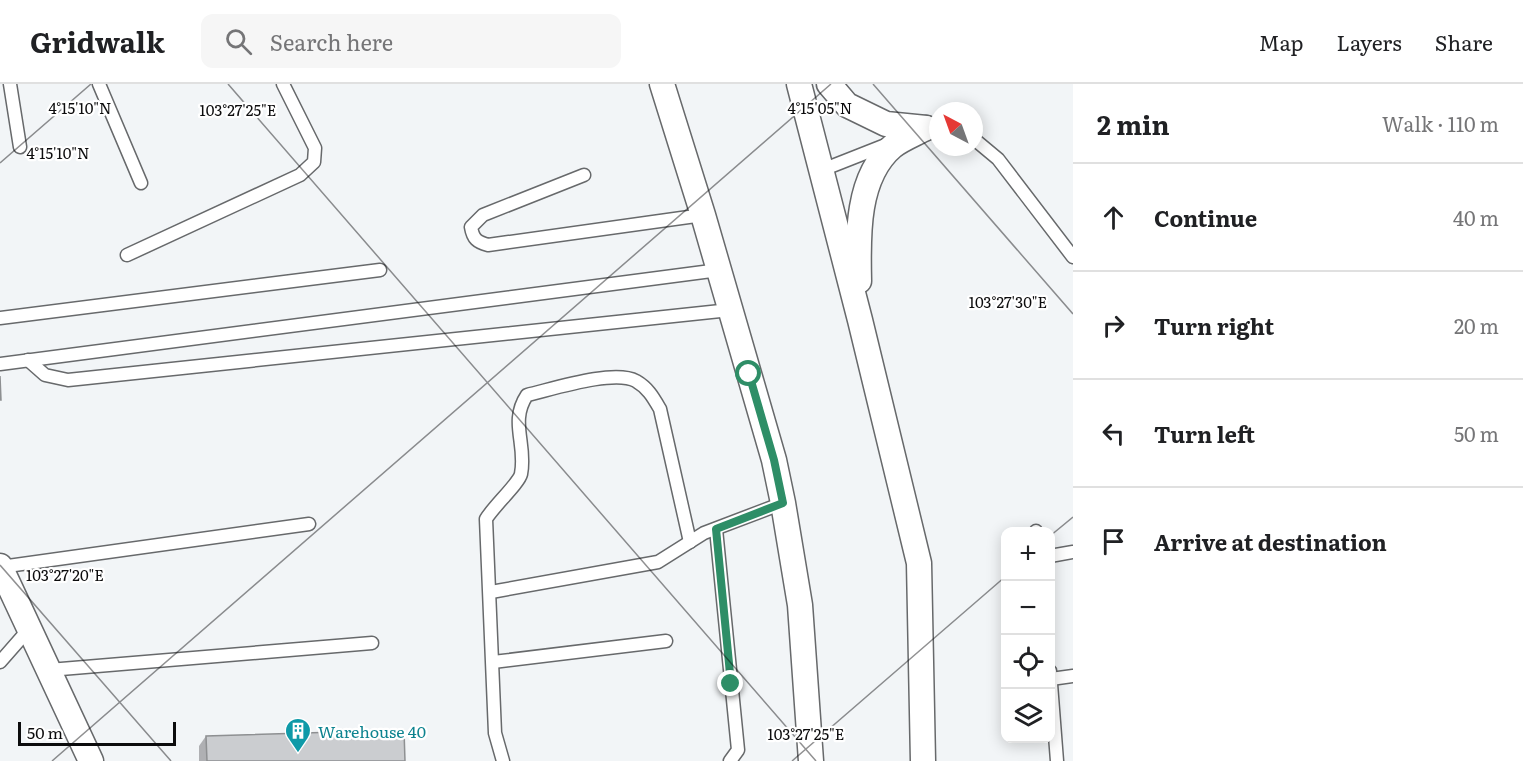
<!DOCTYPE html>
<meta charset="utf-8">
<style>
body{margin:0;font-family:Literata,serif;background:#f6f6f6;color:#202124}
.controls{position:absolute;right:18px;bottom:18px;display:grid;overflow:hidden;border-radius:12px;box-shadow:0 3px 15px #0003}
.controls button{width:54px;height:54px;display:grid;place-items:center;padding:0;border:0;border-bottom:2px solid #e0e0e0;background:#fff;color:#202124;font:30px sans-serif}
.compass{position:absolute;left:929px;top:18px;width:54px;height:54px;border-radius:50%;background:#fff;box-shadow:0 3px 15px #0003;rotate:319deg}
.scale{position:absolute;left:18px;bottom:15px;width:158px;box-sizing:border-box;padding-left:6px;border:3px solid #0c0c0d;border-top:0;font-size:16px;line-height:21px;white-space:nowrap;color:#0c0c0d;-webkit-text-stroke:4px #fff;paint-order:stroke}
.stop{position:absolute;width:18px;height:18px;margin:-14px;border:4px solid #2e8e67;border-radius:50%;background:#fff}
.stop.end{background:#2e8e67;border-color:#fff;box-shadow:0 2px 6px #0008}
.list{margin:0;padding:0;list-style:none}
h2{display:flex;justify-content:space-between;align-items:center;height:78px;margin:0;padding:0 24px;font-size:26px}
h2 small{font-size:20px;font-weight:400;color:#757577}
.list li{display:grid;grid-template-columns:39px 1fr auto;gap:18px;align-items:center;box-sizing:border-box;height:108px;padding:0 24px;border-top:2px solid #e0e0e0}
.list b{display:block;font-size:22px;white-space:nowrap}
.list em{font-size:20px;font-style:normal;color:#757577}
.icon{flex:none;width:33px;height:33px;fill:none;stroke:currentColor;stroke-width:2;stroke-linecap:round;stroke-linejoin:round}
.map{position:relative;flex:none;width:1073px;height:677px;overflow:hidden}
header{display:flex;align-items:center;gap:36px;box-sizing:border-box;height:84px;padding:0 30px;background:#fff;border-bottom:2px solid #e0e0e0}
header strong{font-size:28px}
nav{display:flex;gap:33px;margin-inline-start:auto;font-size:21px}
.search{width:420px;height:54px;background:#f6f6f6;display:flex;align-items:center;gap:15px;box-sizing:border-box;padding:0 21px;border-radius:12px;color:#757577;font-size:22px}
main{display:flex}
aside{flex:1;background:#fff}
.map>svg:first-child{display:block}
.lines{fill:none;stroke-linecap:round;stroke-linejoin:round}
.service-casing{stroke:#67696b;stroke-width:15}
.minor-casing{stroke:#67696b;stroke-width:27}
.service{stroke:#fff;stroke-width:12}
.minor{stroke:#fff;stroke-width:24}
.wall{fill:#afb0b3}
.building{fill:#cbcdd0;stroke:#8e9092;stroke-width:1.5}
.route{stroke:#2e8e67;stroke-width:8}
.ticks{fill:none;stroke:#0c0c0d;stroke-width:1.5;stroke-opacity:0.45}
.labels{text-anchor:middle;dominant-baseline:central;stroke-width:4.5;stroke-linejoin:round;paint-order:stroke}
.culture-label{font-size:16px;fill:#0d838f;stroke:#fff;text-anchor:start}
.ticks-label{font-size:15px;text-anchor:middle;fill:#0c0c0d;stroke:#fff;stroke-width:4.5;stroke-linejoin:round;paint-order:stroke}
</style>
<header>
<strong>Gridwalk</strong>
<div class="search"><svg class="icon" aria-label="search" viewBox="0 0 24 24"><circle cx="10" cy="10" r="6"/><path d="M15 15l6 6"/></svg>Search here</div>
<nav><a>Map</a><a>Layers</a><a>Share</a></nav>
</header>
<main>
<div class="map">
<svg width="1073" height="677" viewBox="0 0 1073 677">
<rect width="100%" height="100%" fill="#f2f5f7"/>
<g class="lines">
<defs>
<g id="service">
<path d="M 10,0 L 20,63"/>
<path d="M 99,0 L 141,99"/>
<path d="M 974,55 L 998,75 L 1073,173"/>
<path d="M 822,86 L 888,60"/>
<path d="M 584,91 L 483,131 L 471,143 C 473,155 477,158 488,161 L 703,131"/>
<path d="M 127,171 L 300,91 L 314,78 L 315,64 L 283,0"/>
<path d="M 0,234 L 380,186"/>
<path d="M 28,276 L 45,291 L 68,296 L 730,226"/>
<path d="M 0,280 L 719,186"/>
<path d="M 716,445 L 738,666 L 730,677"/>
<path d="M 1036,447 L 1036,448"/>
<path d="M 1050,472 L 1073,468"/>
<path d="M 0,483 L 309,440"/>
<path d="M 491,508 L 658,478 L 704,449 L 783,419"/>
<path d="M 0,578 L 29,545"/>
<path d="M 493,578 L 666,557"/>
<path d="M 49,586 L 372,559"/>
<path d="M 1050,587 L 1057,677"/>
<path d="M 1051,595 L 1073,592"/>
<path d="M 503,677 L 495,649 L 486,435 C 493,423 519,399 521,390 C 527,360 509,338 527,311 C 553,305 614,285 636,297 C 648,304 653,313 660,325 L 690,458"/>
</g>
<g id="minor">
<path d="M 662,0 L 703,131 L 774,376 L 783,419 L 800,521 L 811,677"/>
<path d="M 799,0 L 860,236 L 919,479 L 923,677"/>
<path d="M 829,0 L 847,21 L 886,40 L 926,44"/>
<path d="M 859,197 C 858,153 856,93 893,62 C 902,55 915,50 926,44"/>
<path d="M 0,482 L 91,677"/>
</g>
</defs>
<!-- service casing -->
<use href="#service" class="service-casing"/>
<!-- minor casing -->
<use href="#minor" class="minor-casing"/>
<!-- service -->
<use href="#service" class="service"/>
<!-- minor -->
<use href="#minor" class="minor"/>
</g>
<!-- wall -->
<path class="wall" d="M 206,652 L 405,677 L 199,677 L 199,662 Z"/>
<!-- building -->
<g class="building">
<path d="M 0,292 L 1,316 L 0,316 Z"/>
<path d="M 404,646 L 405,677 L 207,677 L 206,652 Z"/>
</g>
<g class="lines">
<!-- route -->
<path class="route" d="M 731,600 L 716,445 L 783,419 L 774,376 L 749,290"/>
</g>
<!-- ticks -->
<path class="ticks" d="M 228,0 L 816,677M 873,0 L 1073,230M 0,79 L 91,0M 1050,452 L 1073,433M 0,481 L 171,677M 52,677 L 831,0M 792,677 L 1006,492"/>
<!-- icons -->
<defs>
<symbol id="building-pin" viewBox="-11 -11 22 30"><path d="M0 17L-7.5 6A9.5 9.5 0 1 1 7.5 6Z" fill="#0f9aa8" stroke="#fff"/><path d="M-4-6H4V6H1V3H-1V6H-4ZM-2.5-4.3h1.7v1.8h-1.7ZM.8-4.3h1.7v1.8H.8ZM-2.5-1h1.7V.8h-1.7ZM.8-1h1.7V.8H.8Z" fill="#fff"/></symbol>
</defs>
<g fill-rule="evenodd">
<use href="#building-pin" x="283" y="632" width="30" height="40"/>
</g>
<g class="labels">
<!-- culture labels -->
<g class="culture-label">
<text x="318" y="647">Warehouse 40</text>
</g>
</g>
<g class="ticks-label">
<text x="80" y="30">4°15'10"N</text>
<text x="820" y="30">4°15'05"N</text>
<text x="238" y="32">103°27'25"E</text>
<text x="58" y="75">4°15'10"N</text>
<text x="1008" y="224">103°27'30"E</text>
<text x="65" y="497">103°27'20"E</text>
<text x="806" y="656">103°27'25"E</text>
</g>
</svg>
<div class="controls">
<button>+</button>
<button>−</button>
<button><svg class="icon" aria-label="locate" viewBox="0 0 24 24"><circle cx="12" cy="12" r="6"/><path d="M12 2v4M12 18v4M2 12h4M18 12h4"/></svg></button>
<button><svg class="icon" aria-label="layers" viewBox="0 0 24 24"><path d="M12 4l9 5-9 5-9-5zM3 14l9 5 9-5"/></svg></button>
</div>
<svg class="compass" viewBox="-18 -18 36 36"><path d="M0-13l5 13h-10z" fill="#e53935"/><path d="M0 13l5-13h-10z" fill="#757577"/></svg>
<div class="scale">50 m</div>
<div class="stop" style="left:749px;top:290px"></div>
<div class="stop end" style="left:731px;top:600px"></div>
</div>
<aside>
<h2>2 min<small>Walk · 110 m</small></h2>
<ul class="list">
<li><svg class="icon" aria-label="ahead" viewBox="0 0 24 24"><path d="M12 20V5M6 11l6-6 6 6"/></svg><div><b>Continue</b></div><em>40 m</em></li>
<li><svg class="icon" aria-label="right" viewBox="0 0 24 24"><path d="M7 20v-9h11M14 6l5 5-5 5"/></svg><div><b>Turn right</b></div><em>20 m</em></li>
<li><svg class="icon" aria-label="left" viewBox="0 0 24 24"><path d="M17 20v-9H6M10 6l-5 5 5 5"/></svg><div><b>Turn left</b></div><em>50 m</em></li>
<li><svg class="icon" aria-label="arrive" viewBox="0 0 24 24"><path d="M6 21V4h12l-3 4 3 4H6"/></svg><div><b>Arrive at destination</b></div></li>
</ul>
</aside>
</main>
